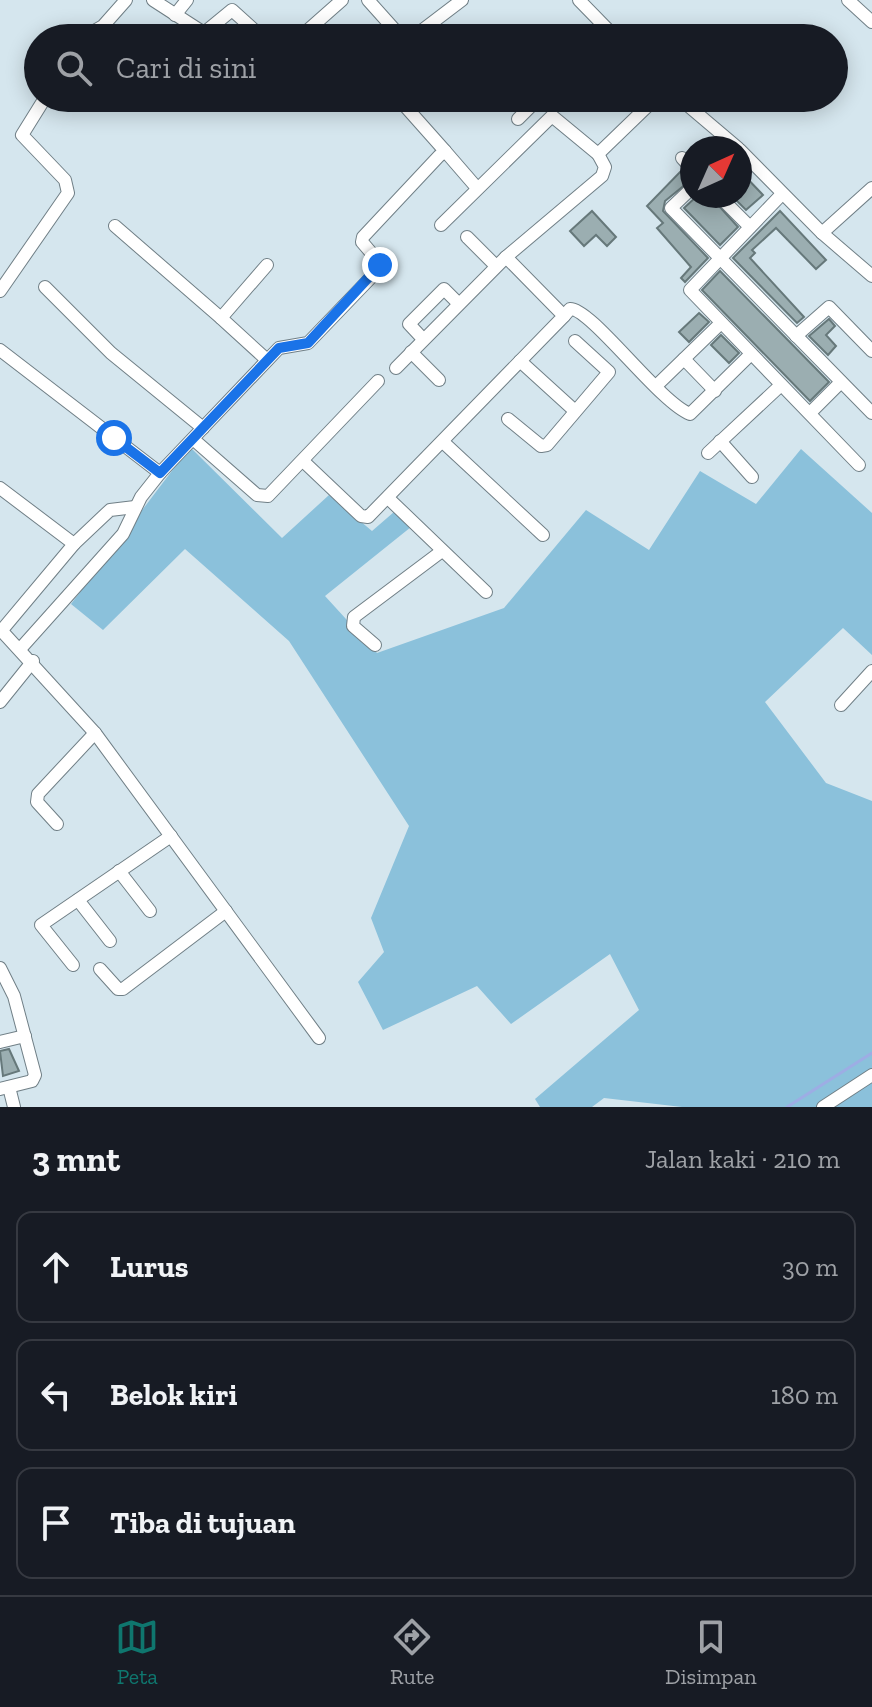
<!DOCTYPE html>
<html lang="id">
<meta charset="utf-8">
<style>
body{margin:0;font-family:"Zilla Slab",serif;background:#20242c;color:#f1f3f6}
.compass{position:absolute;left:680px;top:136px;width:72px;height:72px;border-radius:50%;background:#171b24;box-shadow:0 4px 20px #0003;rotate:45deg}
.stop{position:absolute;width:24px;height:24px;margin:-18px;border:6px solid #1a73e8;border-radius:50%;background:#fff}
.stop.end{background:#1a73e8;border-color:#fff;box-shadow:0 2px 8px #0008}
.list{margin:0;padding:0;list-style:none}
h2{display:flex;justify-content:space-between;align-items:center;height:104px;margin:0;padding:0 32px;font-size:34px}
h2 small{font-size:26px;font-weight:400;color:#9ea1a6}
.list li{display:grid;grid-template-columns:52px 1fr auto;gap:24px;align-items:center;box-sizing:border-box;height:112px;margin:0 16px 16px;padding:0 16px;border:2px solid #363941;border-radius:16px}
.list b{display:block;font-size:30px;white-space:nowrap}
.list em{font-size:26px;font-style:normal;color:#9ea1a6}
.icon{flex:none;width:44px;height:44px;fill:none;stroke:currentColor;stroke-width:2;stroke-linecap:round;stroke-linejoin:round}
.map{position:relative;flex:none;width:872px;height:1107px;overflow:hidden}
.search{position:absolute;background:#171b24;box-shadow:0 4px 20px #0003;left:24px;right:24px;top:24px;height:88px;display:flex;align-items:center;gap:20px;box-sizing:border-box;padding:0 28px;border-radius:44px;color:#9ea1a6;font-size:30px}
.sheet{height:488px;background:#171b24}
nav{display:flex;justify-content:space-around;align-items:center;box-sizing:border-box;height:112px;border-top:2px solid #363941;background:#171b24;font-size:22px;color:#9ea1a6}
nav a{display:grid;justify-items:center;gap:4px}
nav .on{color:#0f766e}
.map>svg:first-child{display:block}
.green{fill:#8bc1db}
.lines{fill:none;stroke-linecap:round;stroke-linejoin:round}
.stream{stroke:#9dade4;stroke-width:3}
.building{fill:#9baeb1;stroke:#66787a;stroke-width:2}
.minor-casing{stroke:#707f86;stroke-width:14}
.minor{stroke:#fff;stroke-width:12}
.route{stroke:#1a73e8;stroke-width:10}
</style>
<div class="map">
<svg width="872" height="1107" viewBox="0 0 872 1107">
<rect width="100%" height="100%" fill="#d5e6ee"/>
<!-- green -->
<path class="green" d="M 190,447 L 282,538 L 329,495 L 372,531 L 394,512 L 411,527 L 325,596 L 377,653 L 504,608 L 586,510 L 649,550 L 700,471 L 756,504 L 801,449 L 872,513 L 872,655 L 843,628 L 765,702 L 826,783 L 872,801 L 872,1107 L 682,1107 L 604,1098 L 592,1107 L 540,1107 L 535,1099 L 639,1010 L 610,954 L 511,1024 L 477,986 L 383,1030 L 358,982 L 384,952 L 371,918 L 409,826 L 289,641 L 185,549 L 103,630 L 71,604 Z"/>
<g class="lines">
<!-- stream -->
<path class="stream" d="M 787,1107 L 872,1053"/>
</g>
<!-- building -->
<g class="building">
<path d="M 681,171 L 692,179 L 665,201 L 663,211 L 708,258 L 685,282 L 681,278 L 691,267 L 657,228 L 663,223 L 647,206 Z"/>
<path d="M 740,171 L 763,195 L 746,210 L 732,196 L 740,196 Z"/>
<path d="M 697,196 L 710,196 L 738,227 L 720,245 L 684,208 Z"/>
<path d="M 592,211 L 616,237 L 607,246 L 596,235 L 584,246 L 570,231 Z"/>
<path d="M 780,211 L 826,260 L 816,269 L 776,228 L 752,250 L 755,253 L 750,258 L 804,317 L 797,323 L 733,258 Z"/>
<path d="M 720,271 L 829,382 L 810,401 L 702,290 Z"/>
<path d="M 699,313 L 709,322 L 689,342 L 679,332 Z"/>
<path d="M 829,319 L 835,326 L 826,335 L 836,346 L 828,355 L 809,336 Z"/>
<path d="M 721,335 L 739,353 L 729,363 L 711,345 Z"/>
<path d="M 9,1049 L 19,1071 L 3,1076 L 0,1051 Z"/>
</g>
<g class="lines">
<defs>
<g id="minor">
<path d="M 153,0 L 204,33 L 232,10 L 263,38"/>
<path d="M 368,0 L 402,38"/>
<path d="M 579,0 L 616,38"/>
<path d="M 848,0 L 872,22"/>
<path d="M 175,15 L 187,0"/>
<path d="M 82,38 L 103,26 L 126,0"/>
<path d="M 299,38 L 342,0"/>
<path d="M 412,38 L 462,0"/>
<path d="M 679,98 L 738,148"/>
<path d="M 405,106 L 445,151"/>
<path d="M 518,119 L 539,98"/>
<path d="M 740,150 L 822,233 L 872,276"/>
<path d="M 682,158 L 692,169"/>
<path d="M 692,188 L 671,208 L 872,413"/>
<path d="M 782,194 L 690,290 L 859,465"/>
<path d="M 719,196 L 750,227"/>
<path d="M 441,225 L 552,116 L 598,154 L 656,98"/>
<path d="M 115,226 L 221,318"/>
<path d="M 822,233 L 872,188"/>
<path d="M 467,237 L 495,265"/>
<path d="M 267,265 L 221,318 L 267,360"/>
<path d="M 45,287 L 111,353 L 203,428"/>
<path d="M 0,291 L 68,193 L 65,180 L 22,135 L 45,98"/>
<path d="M 564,316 L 570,309 C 591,308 659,402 690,414 L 751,354"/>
<path d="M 796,336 L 829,307 L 872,351"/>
<path d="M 423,339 L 409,324 L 444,289 L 458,303"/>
<path d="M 0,350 L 160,473"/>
<path d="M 411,352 L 439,380"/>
<path d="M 684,359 L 715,391"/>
<path d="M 520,361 L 575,411"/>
<path d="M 396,368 L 506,257"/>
<path d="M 656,386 L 721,323"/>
<path d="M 810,413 L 841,382"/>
<path d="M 508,419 L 541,446 L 547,445 L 609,372 L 575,341"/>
<path d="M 193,439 L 257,495 L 268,496 L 378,381"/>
<path d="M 720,441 L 752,477"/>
<path d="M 443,442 L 543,535"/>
<path d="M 708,453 L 781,385"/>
<path d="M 303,461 L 361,516 L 368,517 L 564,316 L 506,257 L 602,176 L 605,167 L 598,154"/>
<path d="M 0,488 L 74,544 L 2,630"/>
<path d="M 388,498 L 486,592"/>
<path d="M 74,544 L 110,510 L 135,507"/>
<path d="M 0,629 L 95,733 L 319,1038"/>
<path d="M 375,645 L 353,626 L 354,617 L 442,551"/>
<path d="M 21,648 L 123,534 L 141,497 L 160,473 L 279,348 L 308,343 L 380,268 L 379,262 L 362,242 L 363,237 L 439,156 L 445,151 L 477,188"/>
<path d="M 0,702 L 33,661"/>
<path d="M 841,705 L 872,671"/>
<path d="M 57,824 L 37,802 L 38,794 L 95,733"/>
<path d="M 119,871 L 150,911"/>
<path d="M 78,900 L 110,941"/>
<path d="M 73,965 L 41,925 L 171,836"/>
<path d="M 0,968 L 14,996 L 35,1075 L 32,1081 L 0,1089"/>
<path d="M 100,969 L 118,989 L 123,989 L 226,911"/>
<path d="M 0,1042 L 25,1036"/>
<path d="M 9,1087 L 14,1107"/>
<path d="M 823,1107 L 872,1075"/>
</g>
</defs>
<!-- minor casing -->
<use href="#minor" class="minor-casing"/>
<!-- minor -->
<use href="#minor" class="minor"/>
</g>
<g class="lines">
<!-- route -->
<path class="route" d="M 114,438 L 160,473 L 279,348 L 308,343 L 380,265"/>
</g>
</svg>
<svg class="compass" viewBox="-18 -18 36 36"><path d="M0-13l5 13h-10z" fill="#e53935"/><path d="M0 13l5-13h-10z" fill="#9ea1a6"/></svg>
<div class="stop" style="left:114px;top:438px"></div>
<div class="stop end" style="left:380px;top:265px"></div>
<div class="search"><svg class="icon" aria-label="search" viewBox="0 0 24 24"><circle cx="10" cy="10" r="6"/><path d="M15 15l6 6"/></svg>Cari di sini</div>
</div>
<section class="sheet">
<h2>3 mnt<small>Jalan kaki · 210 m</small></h2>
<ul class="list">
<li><svg class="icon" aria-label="ahead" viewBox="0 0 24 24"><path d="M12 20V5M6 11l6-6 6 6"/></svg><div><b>Lurus</b></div><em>30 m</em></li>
<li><svg class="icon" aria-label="left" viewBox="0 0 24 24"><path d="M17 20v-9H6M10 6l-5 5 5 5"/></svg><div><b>Belok kiri</b></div><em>180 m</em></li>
<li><svg class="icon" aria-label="arrive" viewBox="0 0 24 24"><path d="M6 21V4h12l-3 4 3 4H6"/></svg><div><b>Tiba di tujuan</b></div></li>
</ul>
</section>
<nav>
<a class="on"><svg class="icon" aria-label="map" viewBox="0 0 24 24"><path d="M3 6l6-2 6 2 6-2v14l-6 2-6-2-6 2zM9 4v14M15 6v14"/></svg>Peta</a>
<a><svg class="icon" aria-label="directions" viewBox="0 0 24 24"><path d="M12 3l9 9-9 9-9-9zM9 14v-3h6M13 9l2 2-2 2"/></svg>Rute</a>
<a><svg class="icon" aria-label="saved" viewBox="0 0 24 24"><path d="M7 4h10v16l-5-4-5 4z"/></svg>Disimpan</a>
</nav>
